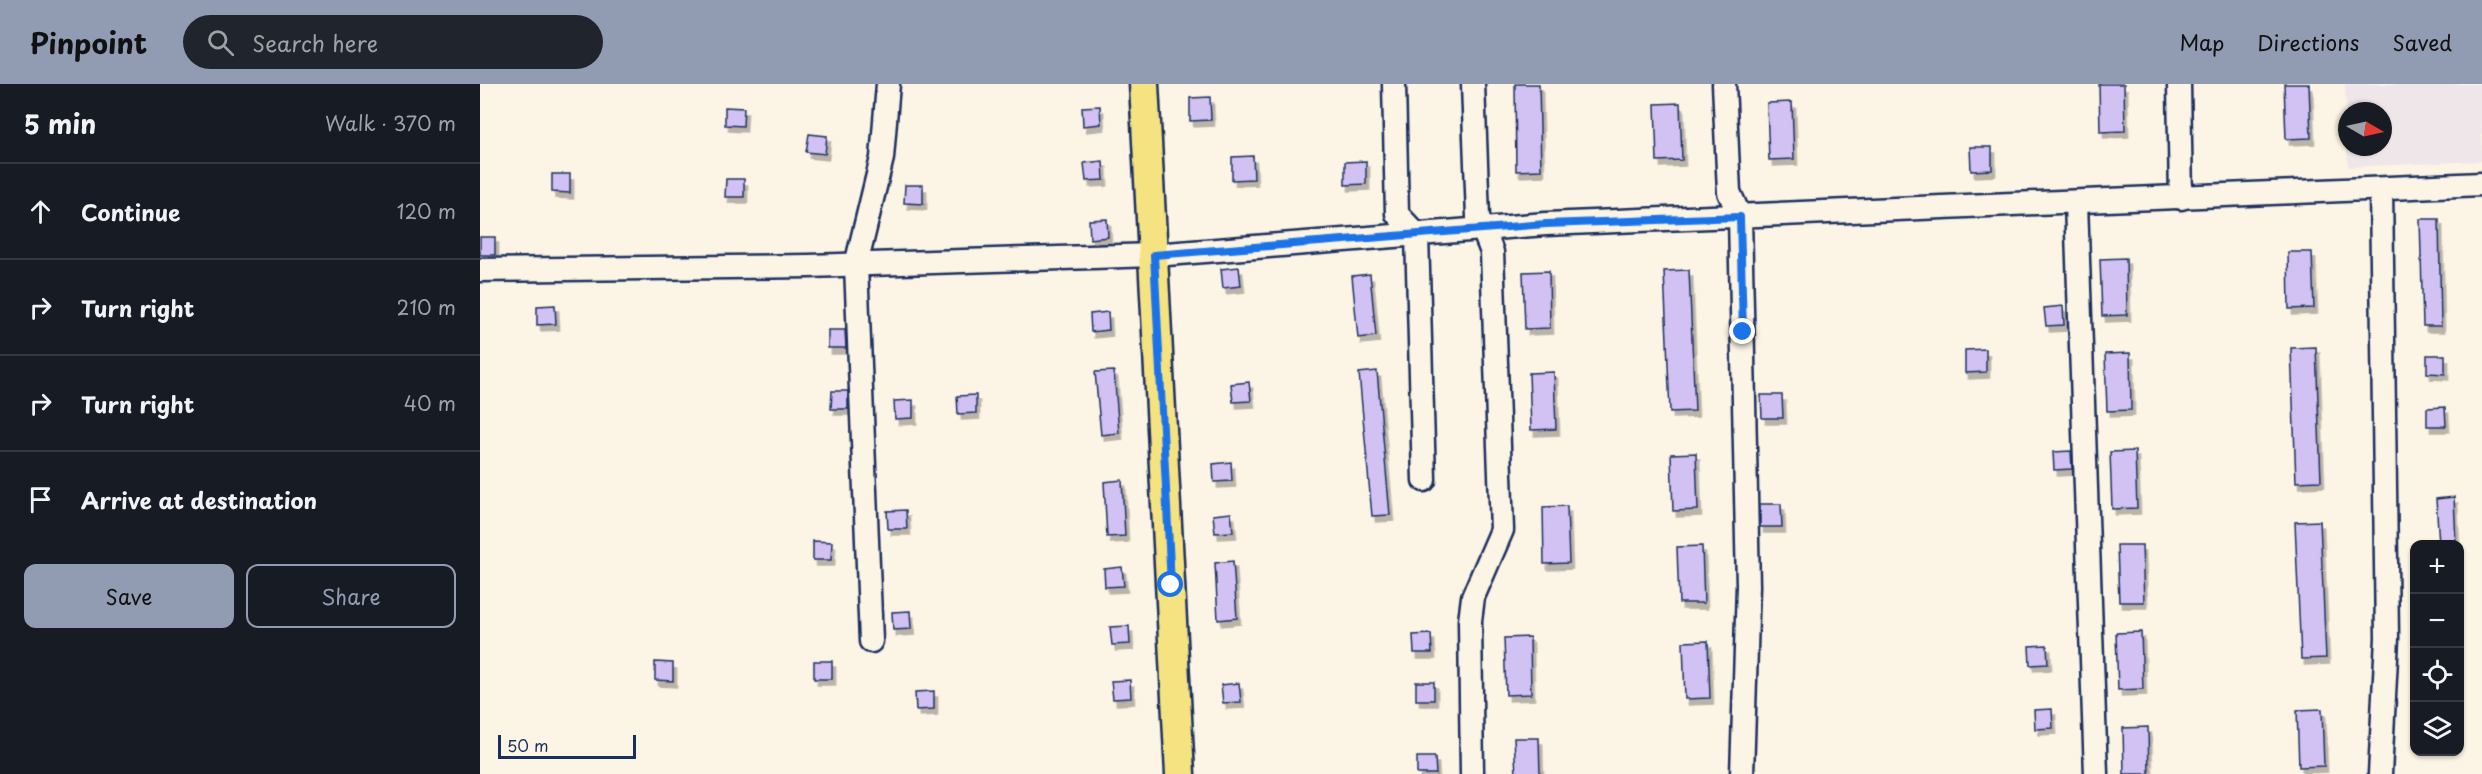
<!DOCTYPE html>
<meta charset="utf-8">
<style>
body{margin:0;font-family:"Playpen Sans",sans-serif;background:#20242c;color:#f1f3f6}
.controls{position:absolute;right:18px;bottom:18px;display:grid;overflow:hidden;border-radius:12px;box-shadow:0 2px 4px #0004}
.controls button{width:54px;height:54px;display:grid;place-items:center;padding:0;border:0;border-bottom:2px solid #363941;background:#171b24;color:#f1f3f6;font:30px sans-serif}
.compass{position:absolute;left:1858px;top:18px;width:54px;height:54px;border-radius:50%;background:#171b24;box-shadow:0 2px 4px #0004;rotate:99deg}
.scale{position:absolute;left:18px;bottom:15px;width:138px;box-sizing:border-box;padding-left:6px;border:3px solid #1b2f5e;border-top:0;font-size:16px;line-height:21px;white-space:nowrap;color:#1b2f5e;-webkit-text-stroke:4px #fcf5e5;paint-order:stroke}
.stop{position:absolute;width:18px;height:18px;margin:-14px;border:4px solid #1a73e8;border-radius:50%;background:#fff}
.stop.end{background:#1a73e8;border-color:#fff;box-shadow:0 2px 6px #0008}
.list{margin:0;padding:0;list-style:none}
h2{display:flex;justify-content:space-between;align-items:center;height:78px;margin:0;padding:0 24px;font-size:26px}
h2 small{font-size:20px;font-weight:400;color:#9ea1a6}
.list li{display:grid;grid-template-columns:39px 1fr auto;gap:18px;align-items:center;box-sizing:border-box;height:96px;padding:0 24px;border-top:2px solid #363941}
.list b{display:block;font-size:22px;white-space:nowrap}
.list em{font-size:20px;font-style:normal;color:#9ea1a6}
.actions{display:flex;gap:12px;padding:18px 24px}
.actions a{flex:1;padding:14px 0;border:2px solid #919bb2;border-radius:12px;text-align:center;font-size:21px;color:#919bb2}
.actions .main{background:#919bb2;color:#111}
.icon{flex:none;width:33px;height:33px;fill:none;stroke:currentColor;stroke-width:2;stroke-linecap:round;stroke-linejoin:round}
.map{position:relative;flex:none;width:2002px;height:690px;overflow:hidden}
header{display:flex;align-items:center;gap:36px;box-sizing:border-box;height:84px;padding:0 30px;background:#919bb2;color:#111}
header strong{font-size:28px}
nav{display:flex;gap:33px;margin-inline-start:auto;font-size:21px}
.search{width:420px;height:54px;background:#20242c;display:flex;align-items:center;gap:15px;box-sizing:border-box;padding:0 21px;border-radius:33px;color:#9ea1a6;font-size:22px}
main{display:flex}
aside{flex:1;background:#171b24}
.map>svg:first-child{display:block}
.built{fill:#efe6e9}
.building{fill:#d1c2f3;stroke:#1b2f5e;stroke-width:1.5;filter:url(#shadow)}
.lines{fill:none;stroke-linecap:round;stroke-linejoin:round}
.minor-casing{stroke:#1b2f5e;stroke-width:27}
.major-casing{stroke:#1b2f5e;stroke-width:33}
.minor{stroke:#fcf5e5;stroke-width:22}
.major{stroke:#f5e382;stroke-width:28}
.route{stroke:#1a73e8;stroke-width:8}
</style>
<header>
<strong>Pinpoint</strong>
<div class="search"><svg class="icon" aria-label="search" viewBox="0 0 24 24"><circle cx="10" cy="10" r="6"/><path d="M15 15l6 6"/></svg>Search here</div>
<nav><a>Map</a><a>Directions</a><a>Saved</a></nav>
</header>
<main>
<aside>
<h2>5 min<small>Walk · 370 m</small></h2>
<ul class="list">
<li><svg class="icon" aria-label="ahead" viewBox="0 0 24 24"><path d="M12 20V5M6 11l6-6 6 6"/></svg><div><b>Continue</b></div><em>120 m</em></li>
<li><svg class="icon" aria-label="right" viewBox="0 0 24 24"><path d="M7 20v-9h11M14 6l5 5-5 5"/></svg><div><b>Turn right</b></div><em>210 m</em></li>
<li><svg class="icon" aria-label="right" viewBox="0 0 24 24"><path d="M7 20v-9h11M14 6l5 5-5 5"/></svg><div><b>Turn right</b></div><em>40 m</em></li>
<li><svg class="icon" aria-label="arrive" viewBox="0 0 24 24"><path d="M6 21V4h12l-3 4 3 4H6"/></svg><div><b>Arrive at destination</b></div></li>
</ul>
<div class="actions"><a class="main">Save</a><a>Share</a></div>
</aside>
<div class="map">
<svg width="2002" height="690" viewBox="0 0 2002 690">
<defs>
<filter id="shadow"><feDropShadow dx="3.5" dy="6" stdDeviation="0" flood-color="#0004"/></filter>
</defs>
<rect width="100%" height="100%" fill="#fcf5e5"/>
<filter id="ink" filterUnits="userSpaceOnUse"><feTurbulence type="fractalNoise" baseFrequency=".0167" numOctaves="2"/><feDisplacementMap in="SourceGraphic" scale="12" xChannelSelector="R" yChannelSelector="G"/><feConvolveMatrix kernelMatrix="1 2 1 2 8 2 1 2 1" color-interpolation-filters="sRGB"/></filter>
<g filter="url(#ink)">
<!-- built -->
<path class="built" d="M 1865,0 L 2002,0 L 2002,77 L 1868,83 L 1867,63 L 1903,63 L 1903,27 L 1867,27 L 1867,55 Z"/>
<!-- building -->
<g class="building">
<path d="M 1035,0 L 1059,0 L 1061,86 L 1036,87 Z"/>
<path d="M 1619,0 L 1644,0 L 1645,47 L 1620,48 Z"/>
<path d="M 1804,0 L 1829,0 L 1831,54 L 1806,55 Z"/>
<path d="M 730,13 L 731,36 L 710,37 L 710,14 Z"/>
<path d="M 1312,18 L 1314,75 L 1289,76 L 1287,19 Z"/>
<path d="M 1200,19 L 1202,76 L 1177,77 L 1175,20 Z"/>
<path d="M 620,22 L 621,40 L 603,42 L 602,23 Z"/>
<path d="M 245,23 L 264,24 L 263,42 L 245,41 Z"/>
<path d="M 329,50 L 347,52 L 345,70 L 326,68 Z"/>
<path d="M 1490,63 L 1512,63 L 1512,86 L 1491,87 Z"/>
<path d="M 773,72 L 774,95 L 752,96 L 752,73 Z"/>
<path d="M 623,77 L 624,96 L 606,97 L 604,79 Z"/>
<path d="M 886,77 L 886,100 L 865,101 L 865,78 Z"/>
<path d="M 72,90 L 90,90 L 90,109 L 72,108 Z"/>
<path d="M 246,95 L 264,95 L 264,113 L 245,113 Z"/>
<path d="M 425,101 L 443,101 L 443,120 L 424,119 Z"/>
<path d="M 627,135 L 628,153 L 610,155 L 609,136 Z"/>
<path d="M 1940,135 L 1959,135 L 1961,242 L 1943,242 Z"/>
<rect x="0" y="153" width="15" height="18"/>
<path d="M 1808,168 L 1832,168 L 1834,224 L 1809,225 Z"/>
<path d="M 1646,174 L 1647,231 L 1622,232 L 1620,175 Z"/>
<path d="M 759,183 L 761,202 L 743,204 L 741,185 Z"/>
<path d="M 1209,186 L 1215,327 L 1190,328 L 1184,187 Z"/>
<path d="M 1069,187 L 1070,244 L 1045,245 L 1043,188 Z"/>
<path d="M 890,190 L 896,252 L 878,254 L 872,192 Z"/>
<path d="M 75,221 L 76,240 L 57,241 L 57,222 Z"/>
<path d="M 1583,222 L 1584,241 L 1566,242 L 1564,224 Z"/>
<path d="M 628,228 L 629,246 L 611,248 L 610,230 Z"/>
<path d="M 348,246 L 365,246 L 366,264 L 348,264 Z"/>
<path d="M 1836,263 L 1841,397 L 1816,398 L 1811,264 Z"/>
<path d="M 1506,265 L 1506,288 L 1485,289 L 1485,266 Z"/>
<path d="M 1650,269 L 1651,326 L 1627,327 L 1625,270 Z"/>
<path d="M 1947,271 L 1965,271 L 1965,290 L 1947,289 Z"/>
<path d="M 634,287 L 639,349 L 621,351 L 615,288 Z"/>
<path d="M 897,287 L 910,431 L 892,432 L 879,289 Z"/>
<path d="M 1074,288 L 1076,345 L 1051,346 L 1049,289 Z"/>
<path d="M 769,298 L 771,317 L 753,318 L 751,300 Z"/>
<path d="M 352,307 L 368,307 L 368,325 L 351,325 Z"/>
<path d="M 496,311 L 496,329 L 478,330 L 477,312 Z"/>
<path d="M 1281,311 L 1302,311 L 1303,334 L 1282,334 Z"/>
<path d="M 433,316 L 433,334 L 415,335 L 414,317 Z"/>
<path d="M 1965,323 L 1966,342 L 1947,342 L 1947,324 Z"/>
<path d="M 1591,367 L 1592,385 L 1574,386 L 1573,368 Z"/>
<path d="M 1655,367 L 1657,424 L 1632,425 L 1630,368 Z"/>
<path d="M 1216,369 L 1218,426 L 1193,427 L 1191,370 Z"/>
<path d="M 751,378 L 752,397 L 734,398 L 733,380 Z"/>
<path d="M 642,396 L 645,452 L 627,453 L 624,398 Z"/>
<path d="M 1974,413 L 1976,460 L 1959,460 L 1956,415 Z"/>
<path d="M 1280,420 L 1301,420 L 1302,443 L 1280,443 Z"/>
<path d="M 1087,422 L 1089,479 L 1064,480 L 1063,423 Z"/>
<path d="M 426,426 L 427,445 L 408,445 L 407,427 Z"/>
<path d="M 751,429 L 753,448 L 735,449 L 733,431 Z"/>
<path d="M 1840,437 L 1846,574 L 1821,575 L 1815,438 Z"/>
<path d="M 333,457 L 352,458 L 351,476 L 333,476 Z"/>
<path d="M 1637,461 L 1662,461 L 1664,518 L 1639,518 Z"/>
<path d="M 1222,462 L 1224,519 L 1199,519 L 1197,463 Z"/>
<path d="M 753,477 L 757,534 L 738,536 L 735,479 Z"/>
<path d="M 642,483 L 644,502 L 625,503 L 624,485 Z"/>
<path d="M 430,527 L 431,545 L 413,546 L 412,528 Z"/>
<path d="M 649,542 L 650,560 L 632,561 L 630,543 Z"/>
<path d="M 1661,548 L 1663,605 L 1638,606 L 1636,549 Z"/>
<path d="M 951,550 L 952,569 L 934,569 L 933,551 Z"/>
<path d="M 1050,553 L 1051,610 L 1026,611 L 1024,554 Z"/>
<path d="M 1228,557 L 1230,614 L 1205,615 L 1203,558 Z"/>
<path d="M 1567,561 L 1568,580 L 1550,581 L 1549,562 Z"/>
<rect x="334" y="577" width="18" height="18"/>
<path d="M 175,578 L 193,579 L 193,597 L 175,596 Z"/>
<path d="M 650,596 L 651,614 L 633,615 L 631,597 Z"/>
<rect x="936" y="598" width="18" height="18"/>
<path d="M 759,599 L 761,618 L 743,619 L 741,601 Z"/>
<path d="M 454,607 L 454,625 L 436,626 L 435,608 Z"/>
<path d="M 1572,625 L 1573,644 L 1555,645 L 1554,626 Z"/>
<path d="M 1842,625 L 1844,682 L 1819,683 L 1817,626 Z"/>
<path d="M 1668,643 L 1669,690 L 1644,690 L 1643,644 Z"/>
<path d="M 1034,654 L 1059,654 L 1060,690 L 1036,690 Z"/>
<path d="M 937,673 L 955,673 L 956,690 L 937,690 Z"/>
</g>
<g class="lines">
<defs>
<g id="minor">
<path d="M 914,0 L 917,130 L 937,151 L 944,396"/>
<path d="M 1244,0 L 1249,108 L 1260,133 L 1268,502 L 1262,690"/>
<path d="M 1699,0 L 1701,114"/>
<path d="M 1596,119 L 1616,690"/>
<path d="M 0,186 L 329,182 L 674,171 L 1066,140 L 2002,100"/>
<path d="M 391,557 L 376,181 L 402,74 L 408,0"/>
<path d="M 992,690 L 990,537 L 993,513 L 1022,446 L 1012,168 L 998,133 L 993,0"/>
<path d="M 1900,690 L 1907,554 L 1901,105"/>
</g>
<path id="major" d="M 664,0 L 700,690"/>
</defs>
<!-- minor casing -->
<use href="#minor" class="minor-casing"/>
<!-- major casing -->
<use href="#major" class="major-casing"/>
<!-- minor -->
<use href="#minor" class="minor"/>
<!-- major -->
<use href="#major" class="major"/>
</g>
</g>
<g class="lines" filter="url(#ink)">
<!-- route -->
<path class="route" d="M 691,501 L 674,171 L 1066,140 L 1260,133 L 1263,248"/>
</g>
</svg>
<div class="controls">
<button>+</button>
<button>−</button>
<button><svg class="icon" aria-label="locate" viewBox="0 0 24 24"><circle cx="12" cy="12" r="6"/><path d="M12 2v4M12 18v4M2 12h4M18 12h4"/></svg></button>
<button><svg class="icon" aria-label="layers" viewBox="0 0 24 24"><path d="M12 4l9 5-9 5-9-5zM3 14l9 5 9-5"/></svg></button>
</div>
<svg class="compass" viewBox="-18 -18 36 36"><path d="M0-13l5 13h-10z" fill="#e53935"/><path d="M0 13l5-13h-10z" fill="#9ea1a6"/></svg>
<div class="scale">50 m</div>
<div class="stop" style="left:691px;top:501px"></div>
<div class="stop end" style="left:1263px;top:248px"></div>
</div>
</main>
